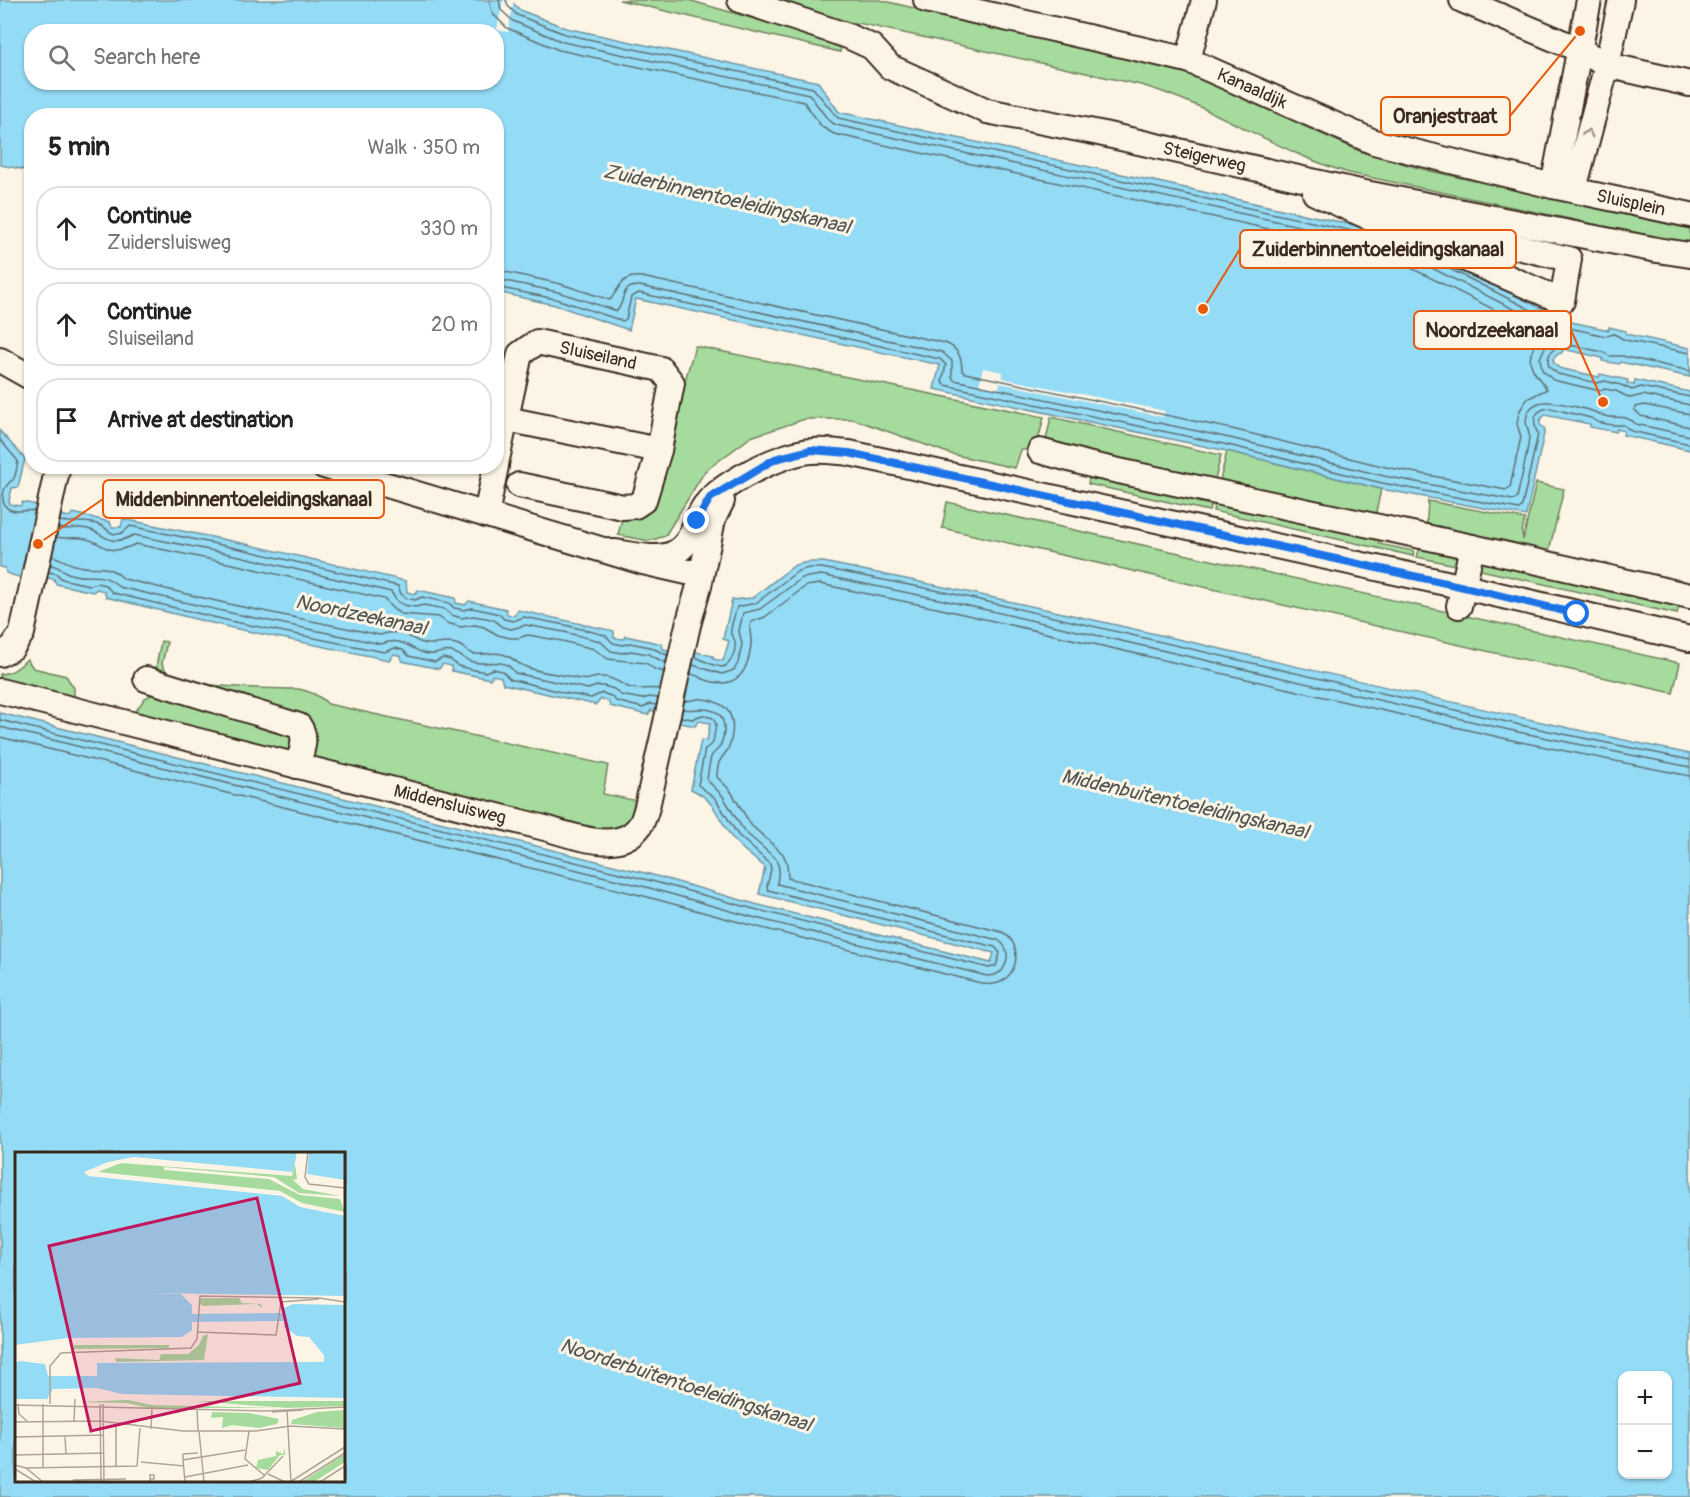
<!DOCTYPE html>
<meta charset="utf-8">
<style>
body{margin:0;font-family:Pangolin,sans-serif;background:#f2f2f2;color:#222}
.controls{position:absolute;right:18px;bottom:18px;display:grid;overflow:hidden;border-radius:12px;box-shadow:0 2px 4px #0004}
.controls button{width:54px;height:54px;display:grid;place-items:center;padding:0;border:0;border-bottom:2px solid #e0e0e0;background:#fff;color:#222;font:30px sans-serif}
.stop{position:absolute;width:18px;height:18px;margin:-14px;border:4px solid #1a73e8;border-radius:50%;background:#fff}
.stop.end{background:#1a73e8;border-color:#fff;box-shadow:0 2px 6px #0008}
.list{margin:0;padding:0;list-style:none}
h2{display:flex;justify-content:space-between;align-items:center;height:78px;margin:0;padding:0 24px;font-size:26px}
h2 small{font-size:20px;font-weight:400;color:#767676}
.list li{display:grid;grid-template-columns:39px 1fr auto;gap:18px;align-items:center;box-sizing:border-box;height:84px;margin:0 12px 12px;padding:0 12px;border:2px solid #e0e0e0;border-radius:24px}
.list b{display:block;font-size:22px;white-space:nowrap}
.list p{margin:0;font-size:20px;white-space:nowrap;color:#767676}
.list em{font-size:20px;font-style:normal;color:#767676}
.icon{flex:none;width:33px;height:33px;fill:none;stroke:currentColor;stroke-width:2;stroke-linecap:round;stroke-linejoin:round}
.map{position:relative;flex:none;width:1690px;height:1497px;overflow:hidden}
.search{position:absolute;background:#fff;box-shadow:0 2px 4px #0004;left:24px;top:24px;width:480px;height:66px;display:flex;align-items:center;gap:15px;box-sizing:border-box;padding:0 21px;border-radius:24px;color:#767676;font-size:22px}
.panel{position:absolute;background:#fff;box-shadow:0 2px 4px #0004;left:24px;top:108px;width:480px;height:366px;border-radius:24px}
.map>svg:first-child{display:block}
.green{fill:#a6db9e;stroke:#70825e;stroke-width:1.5}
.water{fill:#94dbf5;stroke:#70949f;stroke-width:1.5;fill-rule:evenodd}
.pier{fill:#fcf5e5}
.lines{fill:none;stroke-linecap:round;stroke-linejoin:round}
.shore{stroke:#5f7174;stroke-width:1.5}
.minor-casing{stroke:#3b2a1e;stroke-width:28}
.minor{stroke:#fcf5e5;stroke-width:24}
.oneway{stroke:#9c9082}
.route{stroke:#1a73e8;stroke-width:8}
.labels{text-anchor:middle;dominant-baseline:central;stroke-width:6;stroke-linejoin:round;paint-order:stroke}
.street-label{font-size:18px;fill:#3b2a1e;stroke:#fcf5e5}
.water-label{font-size:20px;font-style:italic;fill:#515654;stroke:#fcf5e5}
.inset-road{fill:none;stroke:#afa495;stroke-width:1.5}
.view{fill:#c2185b;fill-opacity:0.15;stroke:#c2185b;stroke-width:3}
.inset-edge{fill:none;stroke:#3b2a1e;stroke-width:3}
.leader{fill:none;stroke:#e8590c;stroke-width:2}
.callout-dot{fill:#e8590c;stroke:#fcf5e5;stroke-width:2}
.callout{fill:#fcf5e5;stroke:#e8590c;stroke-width:2}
.callout-label{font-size:20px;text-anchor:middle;font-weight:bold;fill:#3b2a1e}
</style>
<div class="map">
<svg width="1690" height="1497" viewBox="0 0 1690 1497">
<rect width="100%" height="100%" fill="#fcf5e5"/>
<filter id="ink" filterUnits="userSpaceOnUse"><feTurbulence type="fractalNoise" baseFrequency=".0167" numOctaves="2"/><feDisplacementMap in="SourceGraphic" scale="12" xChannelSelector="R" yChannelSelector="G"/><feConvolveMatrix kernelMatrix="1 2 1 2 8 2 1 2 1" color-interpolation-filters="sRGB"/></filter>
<g filter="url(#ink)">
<!-- green -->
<g class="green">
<path d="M 619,0 L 688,0 L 811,35 L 841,48 L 840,52 Z"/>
<path d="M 771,0 L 880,0 L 1203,76 L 1304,126 L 1362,152 L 1426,170 L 1690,229 L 1690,244 L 1349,173 C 1277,152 1215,106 1141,85 L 858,23 L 849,27 Z"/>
<path d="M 695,346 L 1044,417 L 1036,449 L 1021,450 L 1015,468 L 951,454 L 853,419 L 805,419 L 751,437 L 705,471 L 665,536 L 649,541 L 618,535 L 623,514 L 652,495 Z"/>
<path d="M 1051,417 L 1221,455 L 1213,488 L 1044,449 Z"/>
<path d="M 1227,451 L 1381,489 L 1374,522 L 1218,489 Z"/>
<path d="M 1090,471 L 1198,494 L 1196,502 L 1211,505 L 1209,511 L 1088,484 Z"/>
<path d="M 1536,483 L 1564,489 L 1547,559 L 1426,533 L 1428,501 L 1525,519 L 1522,531 L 1523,540 Z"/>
<path d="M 1216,497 L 1381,533 L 1379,544 L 1414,551 L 1413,556 L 1213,511 Z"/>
<path d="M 947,502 L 1680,663 L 1673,693 L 942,528 Z"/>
<path d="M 1422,541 L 1463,551 L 1460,566 L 1417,557 Z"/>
<path d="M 1480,554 L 1681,598 L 1677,614 L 1472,568 Z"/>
<path d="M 161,641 L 167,642 L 162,664 L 169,676 C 212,689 255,688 299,689 C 311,692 319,695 328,704 L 608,765 L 603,794 L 638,801 L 636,812 L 628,824 L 613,831 L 565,825 L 320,764 C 299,750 325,733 306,720 L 162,677 L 156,667 Z"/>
<path d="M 27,659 L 33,668 L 66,676 L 74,688 L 74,697 L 135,712 L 145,698 L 155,693 L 294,733 L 291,749 L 288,752 L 0,682 L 0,674 C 12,674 20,667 27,659 Z"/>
</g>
<!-- water -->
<g class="water">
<path d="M 0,0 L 510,0 L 520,10 L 566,28 L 818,82 L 839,112 L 1390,233 L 1567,321 L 1609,330 L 1609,327 L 1626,331 L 1626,334 L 1690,348 L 1690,377 L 1620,362 L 1619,364 L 1602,361 L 1603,358 L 1563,349 L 1562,353 L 1558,354 L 1553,359 L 1554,363 L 1559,368 L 1599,377 L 1600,374 L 1628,380 L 1627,383 L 1634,385 L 1635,380 L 1690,392 L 1690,450 L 1623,435 L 1624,431 L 1617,429 L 1616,432 L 1590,427 L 1590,424 L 1545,415 L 1540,420 L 1540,425 L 1545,429 L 1526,516 L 1381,489 L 1227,451 L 934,389 L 940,365 L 636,299 L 629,330 L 555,305 L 497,292 L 496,116 L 32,116 L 31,171 L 0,165 ZM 32,32 L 496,32 L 496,82 L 32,82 Z"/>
<path d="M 0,431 L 25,459 L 18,487 L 12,488 L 9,501 L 10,504 L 20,506 L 23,502 L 59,510 L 61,515 L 69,517 L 73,513 L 110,522 L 112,527 L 121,527 L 123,519 L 246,544 L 406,581 L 407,592 L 415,594 L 418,590 L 455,598 L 456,603 L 465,605 L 469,601 L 506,609 L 507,614 L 514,616 L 518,610 L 614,631 L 614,638 L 624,639 L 625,636 L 662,644 L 663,649 L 673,651 L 676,647 L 713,656 L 713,659 L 723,661 L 729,641 L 723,639 L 732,600 L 752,598 L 795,565 L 808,562 L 823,562 C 1113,620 1400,694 1690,754 L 1690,1497 L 0,1497 L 0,713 L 649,874 L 755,904 L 991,963 L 994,953 L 759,894 L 765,867 C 755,859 742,850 733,839 C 718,819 716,800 691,789 L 701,740 L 707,741 L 710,723 L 699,721 L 695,726 L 671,721 L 651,710 L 648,715 L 610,706 L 608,701 L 601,699 L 596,705 L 503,684 L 501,677 L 493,675 L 490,679 L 452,671 L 451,666 L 443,664 L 439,669 L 402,661 L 401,656 L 394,654 L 389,660 L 228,627 L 106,597 L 104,591 L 97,589 L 93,592 L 56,584 L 54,579 L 47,578 L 25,579 L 6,573 L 5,568 L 0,567 ZM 16,1154 L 344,1154 L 344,1480 L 16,1480 ZM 1622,1376 L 1668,1376 L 1668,1474 L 1622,1474 Z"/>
</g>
<!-- pier -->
<g class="pier">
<path d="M 503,0 L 514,0 L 508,32 L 497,30 Z"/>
<path d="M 983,368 L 1003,372 L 1002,378 L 1165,411 L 1163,417 L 1000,383 L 998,390 L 979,386 Z"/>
</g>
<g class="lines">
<!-- shore -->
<g class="shore">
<path d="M 489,0 L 493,14 L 507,28 L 559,50 L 804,102 L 822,127 L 834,134 L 1383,254 L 1541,333 L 1542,337 C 1520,359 1533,371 1547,389 L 1527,399 L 1519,412 L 1517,424 L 1521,437 L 1510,487 L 1506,490 L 1386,467 L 1232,429 L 965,373 L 962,371 C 962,357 958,348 945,343 L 642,277 C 620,275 621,287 610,300 L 561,284 L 496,270"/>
<path d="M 499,0 L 501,10 L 513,21 L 563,42 L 809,94 L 829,121 L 836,125 L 1386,245 L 1559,332 L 1560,336 L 1545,347 L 1540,358 L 1542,370 L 1553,380 L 1596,390 L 1605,389 L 1616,391 L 1630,398 L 1643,395 L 1690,405"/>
<path d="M 506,0 L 508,6 L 517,15 L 565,34 L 813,88 L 838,118 L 1380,237"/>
<path d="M 1416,252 L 1565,327 L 1606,336 L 1614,334 L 1625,340 L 1690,353"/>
<path d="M 496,279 L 558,292 L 617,311 C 626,301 619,285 640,286 L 942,352 L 952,361 L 952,377 L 954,380 L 1230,438 L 1384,476 L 1513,500 L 1517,498 C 1521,478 1527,458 1529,438 C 1530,432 1526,427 1526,421 C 1528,390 1567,405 1585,409 C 1591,410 1596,413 1602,415 C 1615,421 1623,412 1636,424 L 1690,436"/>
<path d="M 496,287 L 556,299 L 623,321 L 626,319 L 631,297 L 639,293 L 940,359 L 946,365 L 942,382 L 945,385 L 1228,445 L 1382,483 L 1519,509 L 1522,506 L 1538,434 C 1532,422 1533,409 1550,408 L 1591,418 L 1597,422 L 1612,425 L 1624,425 L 1631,431 L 1690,444"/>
<path d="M 1690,371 L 1622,356 L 1609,356 L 1603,352 L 1565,344 C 1554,346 1545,355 1549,367 L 1558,374 L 1597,383 L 1605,381 L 1621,385 L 1632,390 L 1641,387 L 1690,397"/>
<path d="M 1690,414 L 1644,405 L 1636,407 L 1634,409 L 1641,416 L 1690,427"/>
<path d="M 0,440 L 18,461 C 17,466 16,476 13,480 C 12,481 10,481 9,483 C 1,490 0,507 11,510 C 20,513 26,509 35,511"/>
<path d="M 60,521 C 73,524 88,519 102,526 C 108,529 110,535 119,534 C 124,533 127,529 130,526 L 245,550 L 398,586 L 401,594 L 406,598 L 415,600 L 422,597 L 449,603 L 454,608 L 464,610 L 472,608 L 487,611 L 499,614 L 504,619 L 513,621 L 524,617 L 565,625 L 605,635 L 613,643 L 623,645 L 630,643 L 650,647 L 667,655"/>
<path d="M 58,528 C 66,530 71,528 78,528 C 104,527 104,551 134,535 L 244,557 L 391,592 L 397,601 L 404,605 L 415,607 L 424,605 L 444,609 L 451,615 L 462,618 L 473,616 L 486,618 L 494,620 L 502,627 L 511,629 L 526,625 L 564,632 L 600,641 L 611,651 L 622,653 L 631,651 L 648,654 L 666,663"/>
<path d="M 56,537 C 65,539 73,537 81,538 C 107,541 103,559 136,544 L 242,566 L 384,599 L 393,609 L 401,614 L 439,617 L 447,623 L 461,627 L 475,625 L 484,627 L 498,635 L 510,638 L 518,638 L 528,635 L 562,641 L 594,649 L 608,659 L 646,663 L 654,669 L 664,672"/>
<path d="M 52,556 C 61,558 67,563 75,565 C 95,572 104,560 124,579 L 233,605 L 380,635 C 409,626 411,645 432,644 C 442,644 449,641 459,645 C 463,647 466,651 471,653 C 481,657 491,651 502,654 C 511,656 515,662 522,665 C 534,672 553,673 567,676 C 574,678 583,681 589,679 C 594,678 598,676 603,677 C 613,677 619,683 628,687 C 639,691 649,687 660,689"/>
<path d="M 51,565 C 58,566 62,570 68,573 C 88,582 101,568 119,587 L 231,613 L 381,644 C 406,634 413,656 434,654 C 441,653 445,650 452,652 C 460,654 464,660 473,662 C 484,665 494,660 505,664 C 510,666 512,669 515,673 L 588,689 L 597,686 L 604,686 L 614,689 L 621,695 L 642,699 L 649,697 L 658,698"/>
<path d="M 49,572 L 57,574 L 62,579 L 75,582 L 89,585 L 97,583 L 105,585 L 113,593 L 230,621 L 384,652 L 395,648 L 403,650 L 409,656 L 435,662 L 443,658 L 451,660 L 458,666 L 470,669 L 485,672 L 493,669 L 502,671 L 510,679 L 565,693 L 591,698 L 602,693 L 611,696 L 616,701 L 643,708 L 650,704 L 656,705"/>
<path d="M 695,657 C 704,660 712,666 722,667 C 731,667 738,646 734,639 C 731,631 730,639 731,630 C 732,622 735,614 737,607 L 756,603 L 798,571 L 809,568 L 822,568 L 945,592 L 1520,725 L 1690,760"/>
<path d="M 693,665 L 722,674 L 734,670 L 738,663 L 742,644 L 739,631 L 743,613 L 760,609 L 802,578 L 821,575 L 943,600 L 1518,732 L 1690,767"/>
<path d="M 691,674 C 697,675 702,679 709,681 C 738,689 748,671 751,645 C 752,636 748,630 751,622 L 765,617 L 806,586 L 820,584 L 941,609 L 1516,741 L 1690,776"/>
<path d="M 0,720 L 648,880 L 754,909 L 989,968 L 996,966 L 1000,953 L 995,947 L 768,890 L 767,887 L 771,869 L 770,864 L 738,835 L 715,798 L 698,785 L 705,749 L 713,743 L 716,724 L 713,718 L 702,715 L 692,719 L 681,717"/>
<path d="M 0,727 L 646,887 L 752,917 L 987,976 L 995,975 L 1002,971 C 1009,960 1010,948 998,940 L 777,884 L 779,868 L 776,859 L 744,831 L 722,795 L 707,780 C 708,773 709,764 711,757 C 713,752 718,751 720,746 C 726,733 727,714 711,710 C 700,707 693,711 683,709"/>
<path d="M 0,737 L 644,896 L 750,925 L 985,984 C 1015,989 1028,946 1002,932 L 788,878 L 787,863 L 783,854 L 751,825 L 730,790 L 717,777 C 717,772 718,763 721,759 C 724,754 727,752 729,747 C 737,722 733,703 703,699 C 697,698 691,701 685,701"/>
</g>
<defs>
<g id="minor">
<path id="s1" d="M 740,0 L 848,36 L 872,47 L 890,67 L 987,111 L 1099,133 L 1360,192 L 1657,250 L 1690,255"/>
<path id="s2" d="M 926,0 L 1188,60 L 1374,142 L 1553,186 L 1690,215"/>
<path d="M 1462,0 L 1578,49 L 1607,65 L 1690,84"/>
<path d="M 1188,60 L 1204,0"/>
<path d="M 1553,186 L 1589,0"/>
<path d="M 1574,189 L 1607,65 L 1621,0"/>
<path d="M 1315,193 L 1346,207 L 1562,301 L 1569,259 L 1346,207"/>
<path d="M 0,360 L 32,378"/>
<path d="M 506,419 L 659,450"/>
<path d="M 1040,451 L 1091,465 L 1472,547 L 1459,606"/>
<path id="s3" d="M 496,464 L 520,354 L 537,342 L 661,369 L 672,383 L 659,450 L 644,500 L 635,506 L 623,507 L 519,485"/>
<path d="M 324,466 L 643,562 L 687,572 L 701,572"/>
<path d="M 486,515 L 496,466"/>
<path d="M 1472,547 L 1690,596"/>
<path d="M 614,552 C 631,554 655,561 672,554 C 691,546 693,526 702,510 C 716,485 783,452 812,451 C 824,450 837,452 849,453 L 1464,587 L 1690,639"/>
<path d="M 0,654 L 12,648 L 22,633 L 58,466"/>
<path d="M 146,679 L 299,726 C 308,738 301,753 297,766"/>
<path id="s4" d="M 0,691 L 541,827 C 569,834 617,855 638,828 C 643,823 645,814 647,807 L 688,625 L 699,586 L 709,539 L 713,519 L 722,501"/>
</g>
</defs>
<!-- minor casing -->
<use href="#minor" class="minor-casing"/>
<!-- minor -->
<use href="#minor" class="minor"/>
</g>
<!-- one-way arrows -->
<defs><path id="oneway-chevron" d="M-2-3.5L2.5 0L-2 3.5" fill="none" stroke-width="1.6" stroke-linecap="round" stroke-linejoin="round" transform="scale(1.5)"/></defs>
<use class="oneway" href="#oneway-chevron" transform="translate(1588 133) rotate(-76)"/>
</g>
<g class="lines" filter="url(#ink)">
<!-- route -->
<path class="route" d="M 697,521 L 710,498 L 775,459 L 811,450 L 849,453 L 1464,587 L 1577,614"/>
</g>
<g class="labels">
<!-- street labels -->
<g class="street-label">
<text stroke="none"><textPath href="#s2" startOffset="339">Kanaaldijk</textPath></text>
<text stroke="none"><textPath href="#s1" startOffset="496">Steigerweg</textPath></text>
<text stroke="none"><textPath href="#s2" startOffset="736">Sluisplein</textPath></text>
<text stroke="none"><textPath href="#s3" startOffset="196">Sluiseiland</textPath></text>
<text stroke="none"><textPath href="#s4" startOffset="464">Middensluisweg</textPath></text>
</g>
<!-- water labels -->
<g class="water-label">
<text transform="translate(727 199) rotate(13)">Zuiderbinnentoeleidingskanaal</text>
<text transform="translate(361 615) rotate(12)">Noordzeekanaal</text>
<text transform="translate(1185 804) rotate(13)">Middenbuitentoeleidingskanaal</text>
<text transform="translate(686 1385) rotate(18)">Noorderbuitentoeleidingskanaal</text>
</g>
</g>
<!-- overview -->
<g transform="translate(15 1152)">
<rect width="330" height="330" fill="#fcf5e5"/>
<path d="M 106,11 L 277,24 L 280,12 L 282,27 L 278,28 L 288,37 L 325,44 L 284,41 L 259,25 L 149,15 L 149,18 L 254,27 L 285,43 L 325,47 L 330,60 L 287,51 L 265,39 L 83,20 ZM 186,146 L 224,146 L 227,151 L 246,152 L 247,156 L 242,152 L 188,154 L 183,150 ZM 193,182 L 189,208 L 101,210 L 100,206 L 144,208 L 146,202 L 173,202 L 184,193 L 188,184 ZM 59,193 L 154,193 L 154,196 L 59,197 ZM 113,248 L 137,253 L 265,256 L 134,256 L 112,251 L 62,250 ZM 180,249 L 330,249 L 330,254 L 272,256 ZM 330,258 L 330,276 L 276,272 L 277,268 L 302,260 ZM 197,260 L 234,261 L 264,267 L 262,272 L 244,276 L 217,273 L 207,276 L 208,265 L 196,266 ZM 270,296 L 270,303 L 265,303 L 253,318 L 241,316 L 243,308 L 261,304 L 261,299 L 268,302 ZM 330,302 L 330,310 L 299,330 L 287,330 Z" fill="#a6db9e"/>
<path d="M 0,0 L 282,0 L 278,20 L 119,5 L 93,10 L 69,20 L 73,24 L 267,44 L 285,55 L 330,64 L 330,144 L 135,141 L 166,142 L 177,153 L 177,162 L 269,161 L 269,156 L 278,152 L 330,153 L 330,246 L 107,242 L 82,236 L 38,237 L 32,247 L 0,247 L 0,211 L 5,209 L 30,212 L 33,224 L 82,224 L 82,211 L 309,210 L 309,203 L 294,185 L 282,184 L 269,175 L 269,169 L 177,170 L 177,178 L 167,185 L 53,186 L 0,193 ZM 294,0 L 330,0 L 330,28 L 292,22 Z" fill="#94dbf5"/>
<path class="inset-road" d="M 293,0 L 290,25 L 294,32 L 330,36M 182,180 L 261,183 L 266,150 L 304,147M 3,252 L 4,262 L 12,269M 28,252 L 28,315M 35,252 L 35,214 L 46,201 L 176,196 L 182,187 L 185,144 L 304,146 L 330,150M 85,252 L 86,330M 88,252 L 89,330M 0,253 L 251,259 L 330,255M 182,257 L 183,279M 272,258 L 276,330M 257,260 L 288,258M 59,269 L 60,247M 0,270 L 85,269 L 168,279 L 241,279 L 275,274 L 330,277M 101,272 L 101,314M 136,277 L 137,257M 184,279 L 189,330M 234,279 L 230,307 L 249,323M 50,284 L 51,302M 0,285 L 89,283M 0,303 L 89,301M 168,308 L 168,302 L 183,301M 126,310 L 169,314M 0,313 L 11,316 L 28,330M 11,316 L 122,314 L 125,276M 0,317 L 21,330M 253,322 L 270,330M 170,325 L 233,313M 135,327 L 139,327 L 139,323 L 135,323 L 135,330M 58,328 L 111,327M 170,330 L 168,308 L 230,298M 234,330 L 247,326 L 268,304M 275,330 L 330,295M 284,330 L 330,301M 305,330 L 330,314"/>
<path class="view" d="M 242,46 L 285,231 L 76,279 L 34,94 Z"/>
<rect width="330" height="330" class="inset-edge"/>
</g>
<!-- callouts -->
<path class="leader" d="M1580 31L1510 116M1203 309L1240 249M1603 402L1571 330M38 544L103 499"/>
<g class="callout-dot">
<circle cx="1580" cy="31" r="6"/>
<circle cx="1203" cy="309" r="6"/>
<circle cx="1603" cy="402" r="6"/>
<circle cx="38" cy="544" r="6"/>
</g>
<g class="callout">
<rect x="1381" y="97" width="129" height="38" rx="6"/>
<rect x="1240" y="230" width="276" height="38" rx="6"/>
<rect x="1414" y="311" width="157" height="38" rx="6"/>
<rect x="103" y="480" width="281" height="38" rx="6"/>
</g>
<g class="callout-label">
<text x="1445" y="123">Oranjestraat</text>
<text x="1378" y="256">Zuiderbinnentoeleidingskanaal</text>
<text x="1492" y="337">Noordzeekanaal</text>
<text x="244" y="506">Middenbinnentoeleidingskanaal</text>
</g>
</svg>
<div class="controls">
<button>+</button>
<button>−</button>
</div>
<div class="stop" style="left:1577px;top:614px"></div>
<div class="stop end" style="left:697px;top:521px"></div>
<div class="search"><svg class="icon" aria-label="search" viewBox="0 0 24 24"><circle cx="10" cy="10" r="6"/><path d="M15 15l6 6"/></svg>Search here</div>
<section class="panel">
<h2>5 min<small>Walk · 350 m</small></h2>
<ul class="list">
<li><svg class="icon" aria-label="ahead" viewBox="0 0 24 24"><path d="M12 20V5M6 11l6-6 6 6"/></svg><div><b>Continue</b><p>Zuidersluisweg</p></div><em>330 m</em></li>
<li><svg class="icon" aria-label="ahead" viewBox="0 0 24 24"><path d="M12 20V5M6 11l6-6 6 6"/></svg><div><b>Continue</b><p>Sluiseiland</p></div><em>20 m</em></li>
<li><svg class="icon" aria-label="arrive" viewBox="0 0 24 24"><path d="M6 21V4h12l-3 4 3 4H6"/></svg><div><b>Arrive at destination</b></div></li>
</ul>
</section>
</div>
